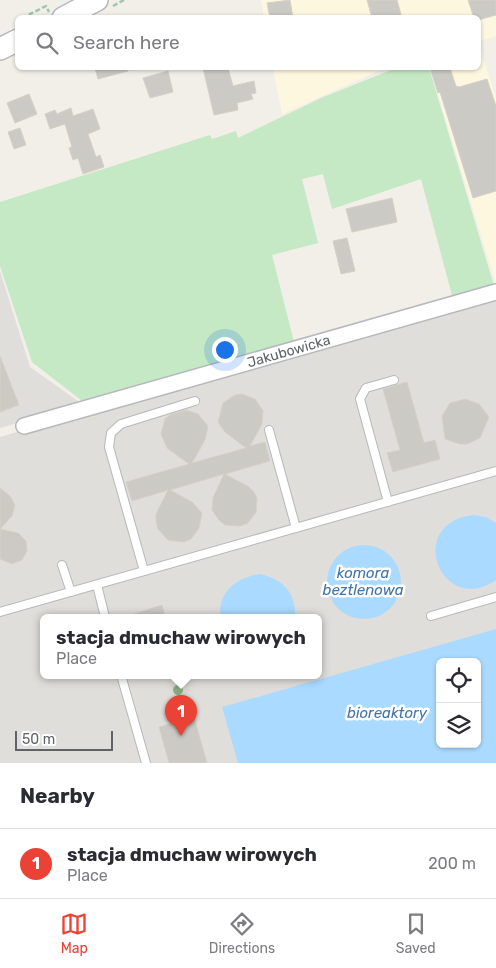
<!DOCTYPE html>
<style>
body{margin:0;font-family:Rubik,sans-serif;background:#f7f7f7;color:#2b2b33}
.controls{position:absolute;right:15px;bottom:15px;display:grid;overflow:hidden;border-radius:8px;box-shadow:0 1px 4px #0004}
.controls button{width:45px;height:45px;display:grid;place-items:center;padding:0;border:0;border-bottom:1px solid #e1e1e2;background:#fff;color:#2b2b33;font:25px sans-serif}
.scale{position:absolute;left:15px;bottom:12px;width:98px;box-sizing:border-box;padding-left:5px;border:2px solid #5f6368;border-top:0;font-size:14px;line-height:18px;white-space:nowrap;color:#5f6368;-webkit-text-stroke:4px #fff;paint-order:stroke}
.you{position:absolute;left:224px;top:349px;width:18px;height:18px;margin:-12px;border:4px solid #fff;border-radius:50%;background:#1a73e8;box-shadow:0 0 0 8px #1a73e833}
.badge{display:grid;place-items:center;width:32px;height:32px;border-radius:50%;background:#ea4335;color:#fff;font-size:16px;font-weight:700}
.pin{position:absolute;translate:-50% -41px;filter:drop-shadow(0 1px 2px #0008)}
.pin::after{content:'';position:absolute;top:26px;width:18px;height:15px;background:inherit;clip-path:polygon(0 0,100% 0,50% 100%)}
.popup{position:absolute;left:40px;top:614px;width:282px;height:65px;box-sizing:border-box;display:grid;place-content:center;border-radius:8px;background:#fff;filter:drop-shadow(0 1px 4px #0005);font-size:16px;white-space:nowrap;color:#7c7c81}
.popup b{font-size:19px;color:#2b2b33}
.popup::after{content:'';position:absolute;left:50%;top:100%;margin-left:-10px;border:10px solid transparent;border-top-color:#fff}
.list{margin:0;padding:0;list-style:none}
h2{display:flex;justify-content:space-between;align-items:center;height:65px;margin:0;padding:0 20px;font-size:21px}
h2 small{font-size:16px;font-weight:400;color:#7c7c81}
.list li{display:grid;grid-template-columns:32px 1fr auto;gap:15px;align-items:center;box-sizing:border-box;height:70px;padding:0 20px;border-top:1px solid #e1e1e2}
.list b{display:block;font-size:19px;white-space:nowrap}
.list p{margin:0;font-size:16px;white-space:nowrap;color:#7c7c81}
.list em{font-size:16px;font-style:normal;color:#7c7c81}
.icon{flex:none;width:28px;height:28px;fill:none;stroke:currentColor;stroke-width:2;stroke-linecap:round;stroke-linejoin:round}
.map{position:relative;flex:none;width:496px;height:763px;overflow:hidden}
.search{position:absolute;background:#fff;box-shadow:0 1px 4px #0004;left:15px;right:15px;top:15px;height:55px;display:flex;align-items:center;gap:12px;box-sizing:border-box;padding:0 18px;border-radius:8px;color:#7c7c81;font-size:19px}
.sheet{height:135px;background:#fff}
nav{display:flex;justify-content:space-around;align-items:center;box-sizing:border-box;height:70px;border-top:1px solid #e1e1e2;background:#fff;font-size:14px;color:#7c7c81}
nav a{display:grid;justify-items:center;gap:2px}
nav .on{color:#ea4335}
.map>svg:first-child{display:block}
.commercial{fill:#fef7e0}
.industrial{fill:#e0deda;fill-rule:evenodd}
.green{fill:#c5e8c5}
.water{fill:#aadaff;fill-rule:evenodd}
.building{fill:#cccac5;stroke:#d6d1c6}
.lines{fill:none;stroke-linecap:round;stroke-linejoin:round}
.lane-casing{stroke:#b5b8bc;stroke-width:10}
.street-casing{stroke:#b5b8bc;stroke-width:18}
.secondary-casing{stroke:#b6babf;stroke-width:24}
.path{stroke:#9cc7a9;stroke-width:2.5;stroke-dasharray:5 2.5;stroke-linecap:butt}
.lane{stroke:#fff;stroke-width:8}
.street{stroke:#fff;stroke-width:15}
.secondary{stroke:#fff;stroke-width:21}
.tree{fill:#89b387}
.labels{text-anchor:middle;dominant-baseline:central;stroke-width:5;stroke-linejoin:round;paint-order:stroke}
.street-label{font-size:14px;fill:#5f6368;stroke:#fff}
.water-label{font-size:15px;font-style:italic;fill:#4174aa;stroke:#fff}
</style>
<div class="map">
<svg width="496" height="763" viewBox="0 0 496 763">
<rect width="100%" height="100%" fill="#f1efe8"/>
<!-- commercial -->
<g class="commercial">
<path d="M 261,0 L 496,0 L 496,36 L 479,41 L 478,18 L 264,17 Z"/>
<path d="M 479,45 L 496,98 L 496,284 L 430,68 L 478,68 Z"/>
<path d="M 273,68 L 385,68 L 282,114 Z"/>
</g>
<!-- industrial -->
<g class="industrial">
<path d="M 0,271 L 30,367 L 82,404 L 0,428 Z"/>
<path d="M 496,297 L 496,763 L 0,763 L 0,437 L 151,392 ZM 44,617 L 318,617 L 318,675 L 44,675 ZM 440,662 L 477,662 L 477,744 L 440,744 Z"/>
</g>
<!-- green -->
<path class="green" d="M 396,68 L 429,68 L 494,286 L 453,299 L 421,179 L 332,209 L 323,174 L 302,179 L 318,243 L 272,255 L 294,342 L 86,404 L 32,362 L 0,266 L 0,202 L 210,135 L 212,139 L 236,131 L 238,138 L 321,98 Z"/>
<!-- water -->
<g class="water">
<path d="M 474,515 L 486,517 L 496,523 L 496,580 C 442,618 403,523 474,515 Z"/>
<circle cx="364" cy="582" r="37"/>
<path d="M 260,574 C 283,579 296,593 295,617 L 221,617 C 216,592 238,577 260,574 Z"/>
<path d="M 496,629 L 496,763 L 238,763 L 222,707 ZM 440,662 L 477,662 L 477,744 L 440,744 Z"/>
</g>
<!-- building -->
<g class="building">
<path d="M 290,0 L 293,18 L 270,18 L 267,3 Z"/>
<path d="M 367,0 L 397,0 L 402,18 L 372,18 Z"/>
<path d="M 468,0 L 496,0 L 496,15 L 478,20 L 478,18 L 474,18 Z"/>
<path d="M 95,68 L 127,68 L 128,71 L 98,79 Z"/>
<path d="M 203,68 L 228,68 L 233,86 L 254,81 L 256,93 L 251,94 L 253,99 L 237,103 L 238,110 L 214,115 Z"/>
<path d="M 430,68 L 450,68 L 456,86 L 459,87 L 487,79 L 496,106 L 496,191 L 473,198 L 440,92 L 438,93 Z"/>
<path d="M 168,71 L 173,92 L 150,98 L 143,78 Z"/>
<path d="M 29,94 L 37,114 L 15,123 L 7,103 Z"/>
<path d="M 71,108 L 73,116 L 93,109 L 100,129 L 88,134 L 96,157 L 100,155 L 104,167 L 83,174 L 78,158 L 73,160 L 69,148 L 72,147 L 65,124 L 50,129 L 45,114 L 55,110 L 57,114 Z"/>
<path d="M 20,128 L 26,145 L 14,149 L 8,132 Z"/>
<path d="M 392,198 L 397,222 L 352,232 L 346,209 Z"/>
<path d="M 347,238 L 355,271 L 341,274 L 333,241 Z"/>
<path d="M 0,356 L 19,405 L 0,412 Z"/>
<path d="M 407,382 L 424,443 L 435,440 L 440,459 L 393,472 L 387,453 L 400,450 L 383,389 Z"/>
<path d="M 242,394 L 255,399 L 263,411 L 262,424 L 250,446 L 265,442 L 270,461 L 225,474 L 249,487 L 254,492 L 257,498 L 256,512 L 248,523 L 240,526 L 225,525 L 219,520 L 212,510 L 213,498 L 224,474 L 170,490 L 192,502 L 202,513 L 199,528 L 191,539 L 184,542 L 168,540 L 158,529 L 156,522 L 156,514 L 168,490 L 132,501 L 126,482 L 189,464 L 167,448 L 161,434 L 165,419 L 170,415 L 186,410 L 198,414 L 208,426 L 205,440 L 192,463 L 246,448 L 225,432 L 218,422 L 223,403 L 235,395 Z"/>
<path d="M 465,399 L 479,404 L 489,417 L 480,438 L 467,444 L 460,444 L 445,439 L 442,416 L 450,403 Z"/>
<path d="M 0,488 L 10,496 L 15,505 L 12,516 L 0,529 Z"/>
<path d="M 0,529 L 18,533 L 26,541 L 27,551 L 22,560 L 12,564 L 0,559 Z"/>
<path d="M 162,605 L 165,617 L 132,617 L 131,615 Z"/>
<path d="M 194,717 L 207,763 L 169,763 L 159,727 Z"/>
</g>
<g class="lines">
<defs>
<g id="lane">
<path d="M 269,430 L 296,528"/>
<path d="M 388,502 L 360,399 L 366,388 L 394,380"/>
<path d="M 62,565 L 71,592"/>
<path d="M 144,571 L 109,447 L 111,433 L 121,424 L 195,401"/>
<path d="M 97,585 L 105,617"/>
<path d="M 0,612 L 496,471"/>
<path d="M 431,616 L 496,597"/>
<path d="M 121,675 L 146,763"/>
</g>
<g id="street">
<path id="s1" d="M 24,426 L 496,292"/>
</g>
<g id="secondary">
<path d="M 63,18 L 97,0"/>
<path d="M 0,49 L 18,40"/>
</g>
</defs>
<!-- lane casing -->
<use href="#lane" class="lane-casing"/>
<!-- street casing -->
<use href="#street" class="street-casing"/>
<!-- secondary casing -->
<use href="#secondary" class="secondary-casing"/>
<!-- path -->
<g class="path">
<path d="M 113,6 L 124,0"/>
<path d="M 22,18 L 46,6 L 49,12"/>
</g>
<!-- lane -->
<use href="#lane" class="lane"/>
<!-- street -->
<use href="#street" class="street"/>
<!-- secondary -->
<use href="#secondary" class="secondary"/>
</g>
<!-- trees -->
<circle class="tree" cx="178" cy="690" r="5"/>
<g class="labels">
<!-- street labels -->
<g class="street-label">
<text stroke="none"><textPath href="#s1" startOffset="275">Jakubowicka</textPath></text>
</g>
<!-- water labels -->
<g class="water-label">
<text x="363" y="573">komora<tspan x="363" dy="17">beztlenowa</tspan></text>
<text x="387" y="713">bioreaktory</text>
</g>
</g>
</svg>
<div class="controls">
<button><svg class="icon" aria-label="locate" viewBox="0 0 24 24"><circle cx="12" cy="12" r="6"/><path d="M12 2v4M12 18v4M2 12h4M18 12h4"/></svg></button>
<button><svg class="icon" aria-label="layers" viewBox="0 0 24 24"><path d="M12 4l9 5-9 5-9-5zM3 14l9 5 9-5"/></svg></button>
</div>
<div class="scale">50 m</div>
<div class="you"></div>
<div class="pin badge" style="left:181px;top:736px">1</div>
<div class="popup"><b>stacja dmuchaw wirowych</b>Place</div>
<div class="search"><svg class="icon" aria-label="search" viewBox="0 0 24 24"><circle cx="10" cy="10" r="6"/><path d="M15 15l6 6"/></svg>Search here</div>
</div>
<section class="sheet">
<h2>Nearby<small></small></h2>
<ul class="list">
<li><span class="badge">1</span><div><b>stacja dmuchaw wirowych</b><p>Place</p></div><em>200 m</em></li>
</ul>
</section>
<nav>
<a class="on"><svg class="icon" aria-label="map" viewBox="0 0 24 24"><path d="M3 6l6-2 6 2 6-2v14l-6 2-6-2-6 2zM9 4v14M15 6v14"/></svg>Map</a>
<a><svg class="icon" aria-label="directions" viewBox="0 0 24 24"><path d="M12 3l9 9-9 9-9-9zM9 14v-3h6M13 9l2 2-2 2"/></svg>Directions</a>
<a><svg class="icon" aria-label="saved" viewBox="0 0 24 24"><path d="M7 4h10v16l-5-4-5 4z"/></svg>Saved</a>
</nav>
